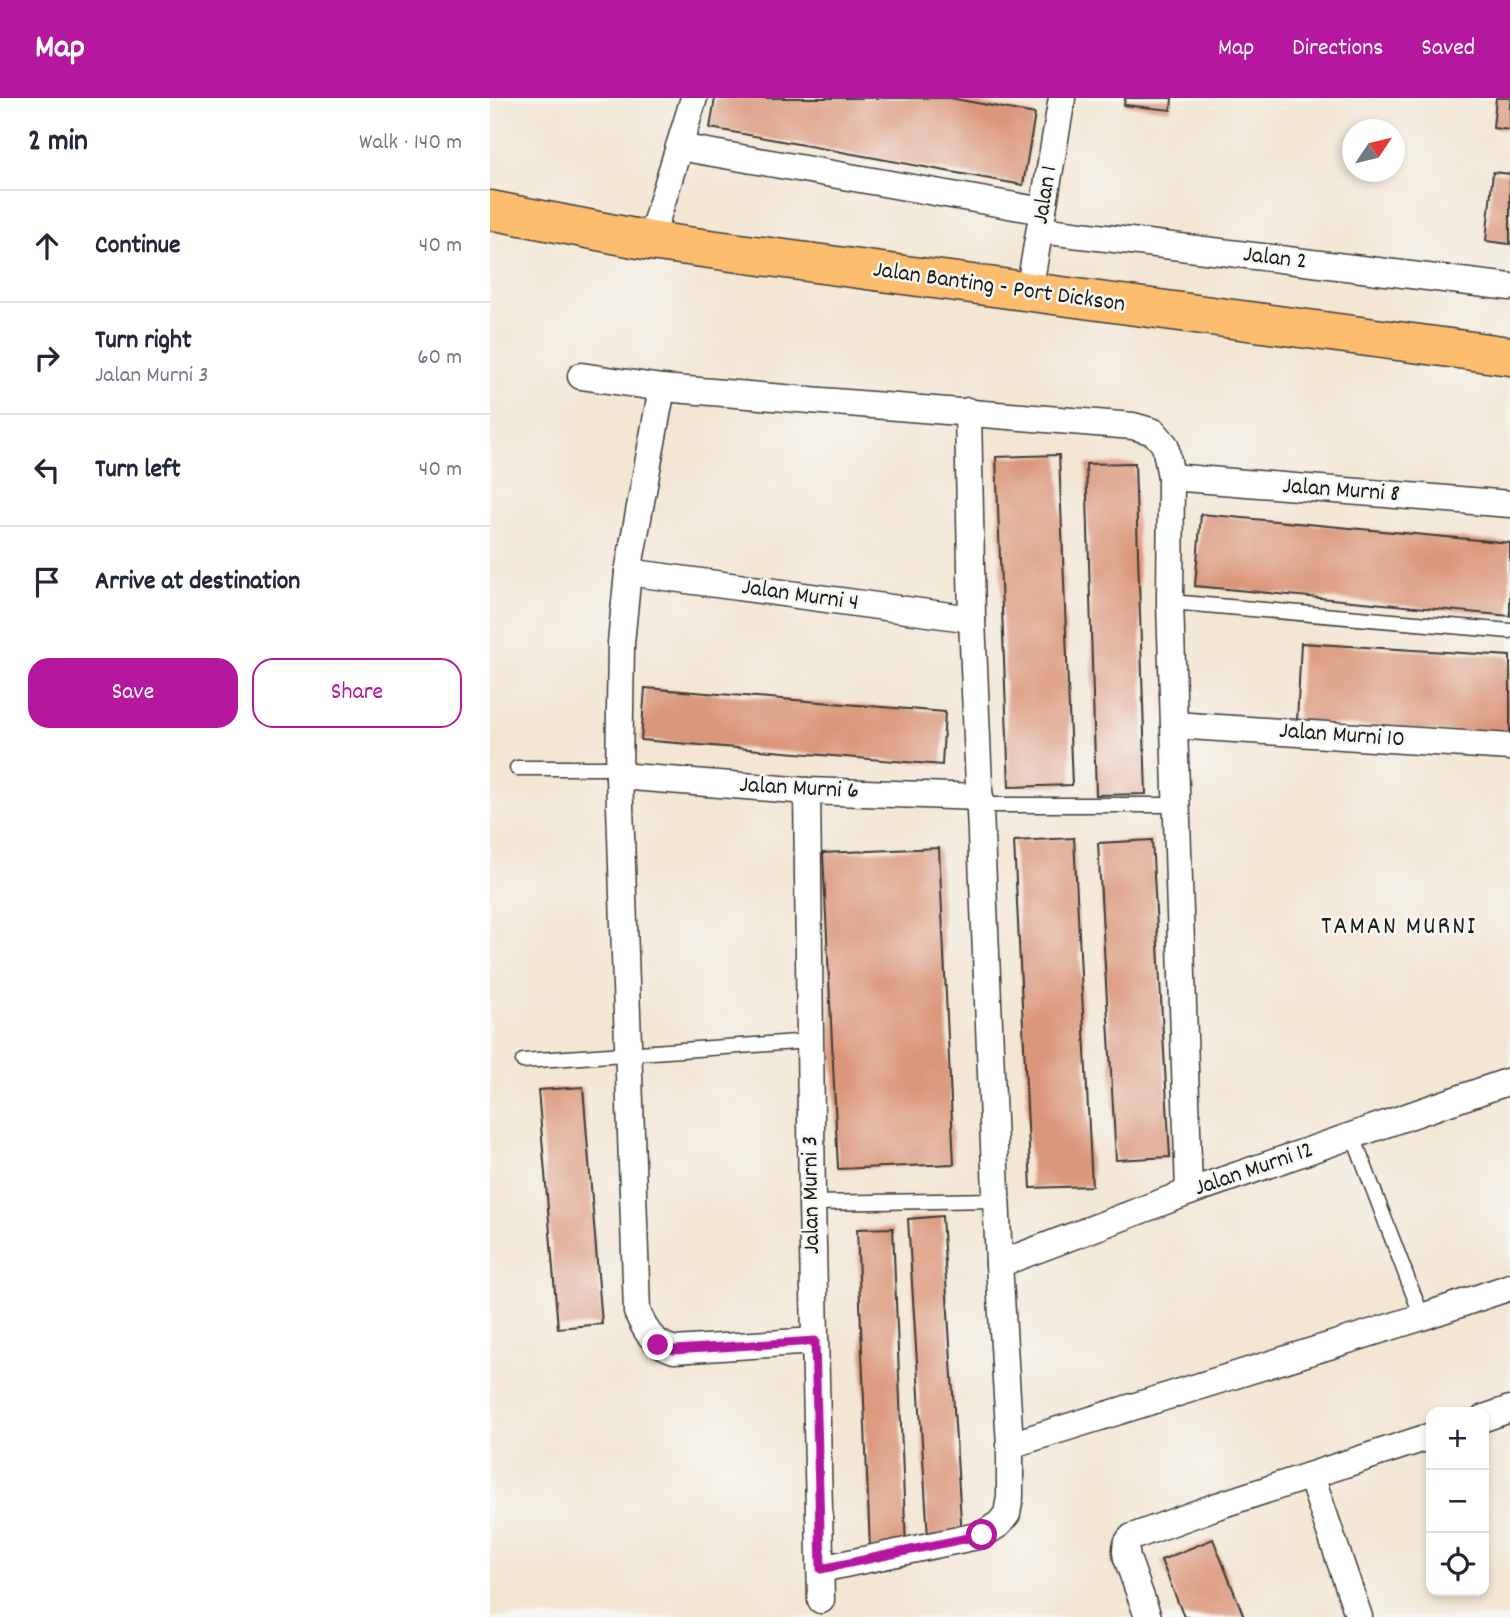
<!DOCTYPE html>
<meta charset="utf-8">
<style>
body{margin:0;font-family:Dekko,sans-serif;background:#f6f6f7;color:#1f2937}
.controls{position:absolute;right:21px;bottom:21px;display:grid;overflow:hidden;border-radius:14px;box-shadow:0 4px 10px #0003}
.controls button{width:63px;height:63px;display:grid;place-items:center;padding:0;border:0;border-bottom:2px solid #e0e1e3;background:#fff;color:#1f2937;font:35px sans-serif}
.compass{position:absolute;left:852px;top:21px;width:63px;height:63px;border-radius:50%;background:#fff;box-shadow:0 4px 10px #0003;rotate:55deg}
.stop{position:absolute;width:21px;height:21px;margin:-16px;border:5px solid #b5179e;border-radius:50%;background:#fff}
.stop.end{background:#b5179e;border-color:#fff;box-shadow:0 2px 7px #0008}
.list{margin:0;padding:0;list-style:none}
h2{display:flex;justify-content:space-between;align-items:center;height:91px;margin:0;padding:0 28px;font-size:30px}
h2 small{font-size:23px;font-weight:400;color:#747a83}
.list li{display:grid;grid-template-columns:46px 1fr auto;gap:21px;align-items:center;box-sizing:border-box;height:112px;padding:0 28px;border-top:2px solid #e0e1e3}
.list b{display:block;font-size:26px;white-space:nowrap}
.list p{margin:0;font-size:23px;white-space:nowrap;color:#747a83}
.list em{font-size:23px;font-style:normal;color:#747a83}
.actions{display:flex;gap:14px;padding:21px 28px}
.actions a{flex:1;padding:16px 0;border:2px solid #b5179e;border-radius:21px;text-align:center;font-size:24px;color:#b5179e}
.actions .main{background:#b5179e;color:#fff}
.icon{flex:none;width:38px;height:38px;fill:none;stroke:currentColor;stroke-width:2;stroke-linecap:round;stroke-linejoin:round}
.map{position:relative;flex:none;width:1020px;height:1519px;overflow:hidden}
header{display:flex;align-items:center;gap:42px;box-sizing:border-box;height:98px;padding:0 35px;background:#b5179e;color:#fff}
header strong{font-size:33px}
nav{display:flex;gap:38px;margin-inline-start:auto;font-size:24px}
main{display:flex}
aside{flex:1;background:#fff}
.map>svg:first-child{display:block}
.building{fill:#db977b}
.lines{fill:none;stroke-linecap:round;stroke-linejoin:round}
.lane-casing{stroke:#3c3a37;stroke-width:17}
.street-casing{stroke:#3c3a37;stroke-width:29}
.primary-casing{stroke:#3c3a37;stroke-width:41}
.lane{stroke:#fff;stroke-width:14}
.street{stroke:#fff;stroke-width:26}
.primary{stroke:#fcbd6e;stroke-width:38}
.route{stroke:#b5179e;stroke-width:9}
.labels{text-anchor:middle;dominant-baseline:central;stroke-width:5;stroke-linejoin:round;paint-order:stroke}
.street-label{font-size:24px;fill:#1c1c1c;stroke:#f6f6f2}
.neighbourhood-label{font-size:26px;letter-spacing:2px;fill:#1c1c1c;stroke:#f6f6f2}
</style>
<header>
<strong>Map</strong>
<nav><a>Map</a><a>Directions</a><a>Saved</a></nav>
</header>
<main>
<aside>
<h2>2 min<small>Walk · 140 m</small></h2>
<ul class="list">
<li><svg class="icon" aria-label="ahead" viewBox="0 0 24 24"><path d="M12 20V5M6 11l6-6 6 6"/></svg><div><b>Continue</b></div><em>40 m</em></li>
<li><svg class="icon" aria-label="right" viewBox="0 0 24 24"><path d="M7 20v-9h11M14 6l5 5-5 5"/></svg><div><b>Turn right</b><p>Jalan Murni 3</p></div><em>60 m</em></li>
<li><svg class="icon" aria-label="left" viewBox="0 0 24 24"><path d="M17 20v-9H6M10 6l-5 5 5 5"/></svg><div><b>Turn left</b></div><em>40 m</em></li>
<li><svg class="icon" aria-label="arrive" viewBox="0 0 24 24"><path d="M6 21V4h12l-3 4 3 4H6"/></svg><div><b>Arrive at destination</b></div></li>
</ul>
<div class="actions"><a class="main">Save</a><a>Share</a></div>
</aside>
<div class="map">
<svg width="1020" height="1519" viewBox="0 0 1020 1519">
<rect width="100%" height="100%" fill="#f6f6f2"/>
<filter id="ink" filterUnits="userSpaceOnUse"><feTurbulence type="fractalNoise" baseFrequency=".0143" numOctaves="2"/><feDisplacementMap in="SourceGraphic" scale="14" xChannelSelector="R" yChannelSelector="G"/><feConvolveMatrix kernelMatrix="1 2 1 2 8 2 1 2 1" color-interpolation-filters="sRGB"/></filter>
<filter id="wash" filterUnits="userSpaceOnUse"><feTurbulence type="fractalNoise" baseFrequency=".00686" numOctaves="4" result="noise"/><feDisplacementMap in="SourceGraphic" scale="28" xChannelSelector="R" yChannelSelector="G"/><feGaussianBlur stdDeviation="1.57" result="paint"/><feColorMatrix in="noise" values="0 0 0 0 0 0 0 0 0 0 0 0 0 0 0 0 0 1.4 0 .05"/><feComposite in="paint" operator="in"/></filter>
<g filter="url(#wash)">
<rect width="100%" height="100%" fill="#f3e6d3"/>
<g id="blocks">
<!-- building -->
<g class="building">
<path d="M 225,0 L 460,0 L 545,16 L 533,87 L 220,30 Z"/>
<path d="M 635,0 L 682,0 L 681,12 L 634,7 Z"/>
<path d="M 1006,0 L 1020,0 L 1020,32 L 1003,30 Z"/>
<path d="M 1003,74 L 1020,76 L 1020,146 L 996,143 Z"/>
<path d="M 569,357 L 582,687 L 519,689 L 506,359 Z"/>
<path d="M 645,365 L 656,696 L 606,697 L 596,366 Z"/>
<path d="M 711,416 L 1020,445 L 1020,518 L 705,488 Z"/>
<path d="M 811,545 L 1020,558 L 1020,638 L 807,624 Z"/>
<path d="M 155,590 L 455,614 L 452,667 L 151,642 Z"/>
<path d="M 584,740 L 602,1088 L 541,1090 L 524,743 Z"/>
<path d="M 662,742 L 680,1059 L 626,1062 L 608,745 Z"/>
<path d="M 449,750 L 464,1066 L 348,1071 L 333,755 Z"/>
<path d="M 93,989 L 112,1226 L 68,1230 L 48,992 Z"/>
<path d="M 452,1118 L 472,1439 L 438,1440 L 418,1121 Z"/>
<path d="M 403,1130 L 416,1450 L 380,1451 L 367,1131 Z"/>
<path d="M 723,1441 L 754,1519 L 694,1519 L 671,1462 Z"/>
</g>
</g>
</g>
<g filter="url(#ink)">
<use href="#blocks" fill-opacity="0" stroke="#3c3a37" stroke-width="2"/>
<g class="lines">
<defs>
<g id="lane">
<path d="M 680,504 L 1020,533"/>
<path d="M 27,670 L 129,670"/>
<path d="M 491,707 L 687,707"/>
<path d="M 33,963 L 320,943"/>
<path d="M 863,1038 L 932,1219"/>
<path d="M 322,1105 L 507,1102"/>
</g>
<g id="street">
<path d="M 189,49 L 553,113"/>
<path d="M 550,132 L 1020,189"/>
<path d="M 160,143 L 204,0"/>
<path d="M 539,194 L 572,0"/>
<path d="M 91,278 L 172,290"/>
<path d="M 681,379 L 1020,406"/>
<path d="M 138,474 L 482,521"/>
<path d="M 684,627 L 1020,649"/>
<path d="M 129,678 L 317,693 L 490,699"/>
<path d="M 317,693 L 322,1105 L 331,1502"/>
<path d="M 509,1166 L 699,1094 L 1020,983"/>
<path d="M 325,1243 L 184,1252 C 161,1244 157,1235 147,1214 L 129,678 L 131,545 L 138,474 L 172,290 L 643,328 L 664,334 L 675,347 L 681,379 L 680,504 L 699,1094"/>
<path d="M 994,1320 L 1020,1311"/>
<path d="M 520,1347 L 932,1219 L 1020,1189"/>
<path d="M 821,1378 L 869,1519"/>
<path d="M 331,1471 L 492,1437 L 509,1426 L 517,1416 L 520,1399 L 520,1347 L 509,1166 L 482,521 L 478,313"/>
<path d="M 658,1519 L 637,1460 C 635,1452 635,1445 642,1439 L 727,1408 L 941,1338"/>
</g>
<path id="primary" d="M 0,112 L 160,143 L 1020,258"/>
</defs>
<!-- lane casing -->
<use href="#lane" class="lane-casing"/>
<!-- street casing -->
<use href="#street" class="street-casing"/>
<!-- primary casing -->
<use href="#primary" class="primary-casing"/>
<!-- lane -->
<use href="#lane" class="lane"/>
<!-- street -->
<use href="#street" class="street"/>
<!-- primary -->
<use href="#primary" class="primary"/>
</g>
</g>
<g class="lines" filter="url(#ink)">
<!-- route -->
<path class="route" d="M 168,1247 L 184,1252 L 325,1243 L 331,1471 L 492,1437"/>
</g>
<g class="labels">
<!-- street labels -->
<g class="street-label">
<text transform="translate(556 97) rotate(-81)">Jalan 1</text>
<text transform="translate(785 161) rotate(7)">Jalan 2</text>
<text transform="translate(509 190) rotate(8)">Jalan Banting - Port Dickson</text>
<text transform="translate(851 393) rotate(4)">Jalan Murni 8</text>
<text transform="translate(310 498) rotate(8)">Jalan Murni 4</text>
<text transform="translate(852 638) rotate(4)">Jalan Murni 10</text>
<text transform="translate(309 691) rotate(3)">Jalan Murni 6</text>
<text transform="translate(764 1072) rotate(-19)">Jalan Murni 12</text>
<text transform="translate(322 1097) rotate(-91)">Jalan Murni 3</text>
</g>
<!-- neighbourhood labels -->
<g class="neighbourhood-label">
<text x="909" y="829">TAMAN MURNI</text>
</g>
</g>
</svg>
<div class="controls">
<button>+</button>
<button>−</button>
<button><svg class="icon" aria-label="locate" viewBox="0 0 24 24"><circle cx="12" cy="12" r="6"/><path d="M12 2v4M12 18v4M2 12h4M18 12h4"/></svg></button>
</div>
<svg class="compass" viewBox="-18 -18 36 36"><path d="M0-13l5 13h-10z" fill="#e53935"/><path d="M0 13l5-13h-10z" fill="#747a83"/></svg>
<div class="stop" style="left:492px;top:1437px"></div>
<div class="stop end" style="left:168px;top:1247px"></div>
</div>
</main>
